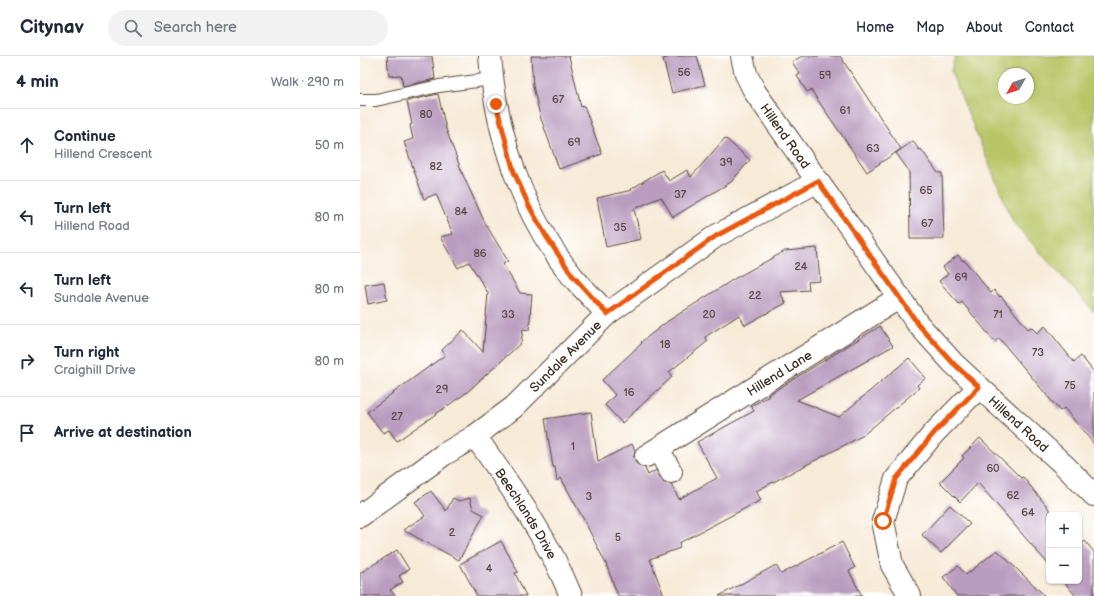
<!DOCTYPE html>
<html lang="en">
<head>
<meta charset="utf-8">
<style>
	body { margin:0; font-family:"Balsamiq Sans",sans-serif; background:#f2f2f3; color:#1f2937 }
	.controls { position:absolute; right:12px; bottom:12px; display:grid; overflow:hidden; border-radius:6px; box-shadow:0 1px 3px #0004 }
	.controls button { width:36px; height:36px; display:grid; place-items:center; padding:0; border:0; border-bottom:1px solid #e0e1e3; background:#fff; color:#1f2937; font:20px sans-serif }
	.compass { position:absolute; left:638px; top:12px; width:36px; height:36px; border-radius:50%; background:#fff; box-shadow:0 1px 3px #0004; rotate:231deg }
	.stop { position:absolute; width:12px; height:12px; margin:-9px; border:3px solid #ea580c; border-radius:50%; background:#fff }
	.stop.end { background:#ea580c; border-color:#fff; box-shadow:0 1px 4px #0008 }
	.list { margin:0; padding:0; list-style:none }
	h2 { display:flex; justify-content:space-between; align-items:center; height:52px; margin:0; padding:0 16px; font-size:17px }
	h2 small { font-size:13px; font-weight:400; color:#747a83 }
	.list li { display:grid; grid-template-columns:26px 1fr auto; gap:12px; align-items:center; box-sizing:border-box; height:72px; padding:0 16px; border-top:1px solid #e0e1e3 }
	.list b { display:block; font-size:15px; white-space:nowrap }
	.list p { margin:0; font-size:13px; white-space:nowrap; color:#747a83 }
	.list em { font-size:13px; font-style:normal; color:#747a83 }
	.icon { flex:none; width:22px; height:22px; fill:none; stroke:currentColor; stroke-width:2; stroke-linecap:round; stroke-linejoin:round }
	.map { position:relative; flex:none; width:734px; height:540px; overflow:hidden }
	header { display:flex; align-items:center; gap:24px; box-sizing:border-box; height:56px; padding:0 20px; background:#fff; border-bottom:1px solid #e0e1e3 }
	header strong { font-size:19px }
	nav { display:flex; gap:22px; margin-inline-start:auto; font-size:14px }
	.search { width:280px; height:36px; background:#f2f2f3; display:flex; align-items:center; gap:10px; box-sizing:border-box; padding:0 14px; border-radius:22px; color:#747a83; font-size:15px }
	main { display:flex }
	aside { flex:1; background:#fff }
	.map>svg:first-child { display:block }
	.green { fill:#b9c668; stroke:#7a7843; fill-rule:evenodd }
	.building { fill:#ba9cc0 }
	.lines { fill:none; stroke-linecap:round; stroke-linejoin:round }
	.service-casing { stroke:#57473a; stroke-width:14 }
	.minor-casing { stroke:#57473a; stroke-width:24 }
	.service { stroke:#fff; stroke-width:12 }
	.minor { stroke:#fff; stroke-width:22 }
	.route { stroke:#ea580c; stroke-width:5 }
	.labels { text-anchor:middle; stroke-width:3; stroke-linejoin:round; paint-order:stroke }
	.number-label { font-size:11px; fill:#5b4646 }
	.street-label { font-size:13px; fill:#3b2a1e; stroke:#fff }
</style>
</head>
<body>
<header>
<strong>Citynav</strong>
<div class="search"><svg class="icon" aria-label="search" viewBox="0 0 24 24"><circle cx="10" cy="10" r="6"/><path d="M15 15l6 6"/></svg>Search here</div>
<nav><a>Home</a><a>Map</a><a>About</a><a>Contact</a></nav>
</header>
<main>
<aside>
<h2>4 min<small>Walk · 290 m</small></h2>
<ul class="list">
<li><svg class="icon" aria-label="ahead" viewBox="0 0 24 24"><path d="M12 20V5M6 11l6-6 6 6"/></svg><div><b>Continue</b><p>Hillend Crescent</p></div><em>50 m</em></li>
<li><svg class="icon" aria-label="left" viewBox="0 0 24 24"><path d="M17 20v-9H6M10 6l-5 5 5 5"/></svg><div><b>Turn left</b><p>Hillend Road</p></div><em>80 m</em></li>
<li><svg class="icon" aria-label="left" viewBox="0 0 24 24"><path d="M17 20v-9H6M10 6l-5 5 5 5"/></svg><div><b>Turn left</b><p>Sundale Avenue</p></div><em>80 m</em></li>
<li><svg class="icon" aria-label="right" viewBox="0 0 24 24"><path d="M7 20v-9h11M14 6l5 5-5 5"/></svg><div><b>Turn right</b><p>Craighill Drive</p></div><em>80 m</em></li>
<li><svg class="icon" aria-label="arrive" viewBox="0 0 24 24"><path d="M6 21V4h12l-3 4 3 4H6"/></svg><div><b>Arrive at destination</b></div></li>
</ul>
</aside>
<div class="map">
<svg width="734" height="540" viewBox="0 0 734 540">
	<rect width="100%" height="100%" fill="#fff"/>
	<filter id="ink" filterUnits="userSpaceOnUse"><feTurbulence type="fractalNoise" baseFrequency=".025" numOctaves="2"/><feDisplacementMap in="SourceGraphic" scale="8" xChannelSelector="R" yChannelSelector="G"/><feConvolveMatrix kernelMatrix="1 2 1 2 8 2 1 2 1" color-interpolation-filters="sRGB"/></filter>
	<filter id="wash" filterUnits="userSpaceOnUse"><feTurbulence type="fractalNoise" baseFrequency=".012" numOctaves="4" result="noise"/><feDisplacementMap in="SourceGraphic" scale="16" xChannelSelector="R" yChannelSelector="G"/><feGaussianBlur stdDeviation="0.9" result="paint"/><feColorMatrix in="noise" values="0 0 0 0 0 0 0 0 0 0 0 0 0 0 0 0 0 1.4 0 .05"/><feComposite in="paint" operator="in"/></filter>
	<g filter="url(#wash)">
		<rect width="100%" height="100%" fill="#f7ead7"/>
		<path class="green" d="M595,0H734V256L653,166L591,16ZM644,18H668V42H644Z"/>
		<g id="blocks">
			<path class="building" d="M27,0H72L75,23L43,30L41,19L29,20Z
				M171,0H209L221,51L224,50L242,98L199,113L180,60L173,30Z
				M313,0H337L345,29L312,37L303,3Z
				M442,0H480L541,93L507,116L451,34L447,36L437,20L440,18L432,6Z
				M78,38L86,73L103,119L125,167L148,205L143,208L160,237L172,238L169,274L163,273L161,287L106,337L37,385L29,374L23,377L7,356L85,299L82,294L103,274L123,296L128,237L109,206L98,212L80,181L93,178L76,138L64,143L44,86L53,83L50,69L52,68L47,45Z
				M365,82L390,104L371,126L313,161L301,141L274,153L281,183L246,191L237,142L272,134L271,133L302,114L309,125L327,114L331,121Z
				M553,85L559,94L561,93L578,117H582L584,183H550L549,115L536,97Z
				M457,192L460,225L448,226L449,234L420,236L426,247L385,269L379,259L345,281L348,285L309,316L312,321L262,367L245,349L255,339L242,324L282,287L281,286L308,265L374,223L425,195Z
				M598,199L603,205L604,204L631,237L634,234L640,241L641,240L668,273L671,271L677,277L685,270L714,306L721,300L734,316V388L704,352L700,355L639,282L635,286L602,246L599,248L579,225L588,218L583,211Z
				M24,226L27,244L8,248L5,229Z
				M520,270L533,290L437,344L479,361L549,302L566,322L557,329L559,332L502,380L396,435L401,444L319,487L320,492L290,503L304,540H258L246,508L224,464L201,422L197,425L195,411H193L185,363L231,356L238,406L272,388L275,394L274,401L276,407L285,412L288,419L296,414L304,427L311,428L319,443L357,422L337,386L394,355L391,350L409,340L408,339Z
				M620,382L661,422L663,421L689,453V509L618,427L600,446L580,426L604,402L602,400Z
				M71,435L86,455L93,442L99,445L110,442L113,453L124,459L99,504L43,474L65,460L55,446Z
				M590,449L610,468L581,497L562,479Z
				M141,485L158,516L155,517L166,540H117L100,508Z
				M725,485L734,496V540H716L703,525H719V490Z
				M482,486L495,512L489,515L502,540H359L416,509L421,518Z
				M37,494L49,513L39,520L43,526L30,534L35,540H0V517Z
				M637,494L685,540H597L583,521L598,510L606,519Z"/>
		</g>
	</g>
	<g filter="url(#ink)">
		<use href="#blocks" fill-opacity="0" stroke="#57473a" stroke-width="1"/>
		<g class="lines">
			<defs>
				<path id="service" d="M0,44H16L79,30L132,23"/>
				<g id="minor">
					<path d="M130,0C136,78 162,158 212,220C223,233 236,245 247,258"/>
					<path id="s1" d="M382,0L386,18L395,36L558,268L593,307L704,409L734,439"/>
					<path id="s2" d="M115,380C151,431 188,482 211,540"/>
					<path d="M298,393L311,416"/>
					<path id="s3" d="M286,400L540,241"/>
					<path id="s4" d="M0,460L83,399L115,380L154,351L247,258L356,180L458,125"/>
					<path d="M550,540L532,509L523,465L536,423L574,377L619,331"/>
				</g>
			</defs>
			<use href="#service" class="service-casing"/>
			<use href="#minor" class="minor-casing"/>
			<use href="#service" class="service"/>
			<use href="#minor" class="minor"/>
		</g>
	</g>
	<g class="lines" filter="url(#ink)">
		<path class="route" d="M136,48L154,116L169,150L186,180L212,219L247,258L356,180L458,125L558,268L593,307L619,331L574,377L536,423L523,465"/>
	</g>
	<g class="labels">
		<g class="number-label">
			<text x="324" y="20">56</text>
			<text x="465" y="23">59</text>
			<text x="198" y="47">67</text>
			<text x="485" y="58">61</text>
			<text x="66" y="62">80</text>
			<text x="214" y="90">69</text>
			<text x="513" y="96">63</text>
			<text x="366" y="110">39</text>
			<text x="76" y="114">82</text>
			<text x="566" y="138">65</text>
			<text x="320" y="142">37</text>
			<text x="101" y="159">84</text>
			<text x="567" y="171">67</text>
			<text x="260" y="175">35</text>
			<text x="120" y="201">86</text>
			<text x="441" y="214">24</text>
			<text x="601" y="225">69</text>
			<text x="395" y="243">22</text>
			<text x="148" y="262">33</text>
			<text x="349" y="262">20</text>
			<text x="638" y="262">71</text>
			<text x="305" y="292">18</text>
			<text x="678" y="300">73</text>
			<text x="710" y="333">75</text>
			<text x="82" y="337">29</text>
			<text x="269" y="340">16</text>
			<text x="37" y="364">27</text>
			<text x="213" y="394">1</text>
			<text x="633" y="416">60</text>
			<text x="653" y="443">62</text>
			<text x="229" y="444">3</text>
			<text x="668" y="460">64</text>
			<text x="92" y="480">2</text>
			<text x="258" y="485">5</text>
			<text x="129" y="516">4</text>
		</g>
		<g class="street-label">
			<text dy="5" stroke="none"><textPath href="#s1" startOffset="92">Hillend Road</textPath></text>
			<text dy="5" stroke="none"><textPath href="#s4" startOffset="261">Sundale Avenue</textPath></text>
			<text dy="5" stroke="none"><textPath href="#s3" startOffset="157">Hillend Lane</textPath></text>
			<text dy="5" stroke="none"><textPath href="#s1" startOffset="464">Hillend Road</textPath></text>
			<text dy="5" stroke="none"><textPath href="#s2" startOffset="93">Beechlands Drive</textPath></text>
		</g>
	</g>
</svg>
<div class="controls">
<button>+</button>
<button>−</button>
</div>
<svg class="compass" viewBox="-18 -18 36 36"><path d="M0-13l5 13h-10z" fill="#e53935"/><path d="M0 13l5-13h-10z" fill="#747a83"/></svg>
<div class="stop" style="left:523px;top:465px"></div>
<div class="stop end" style="left:136px;top:48px"></div>
</div>
</main>
</body>
</html>
